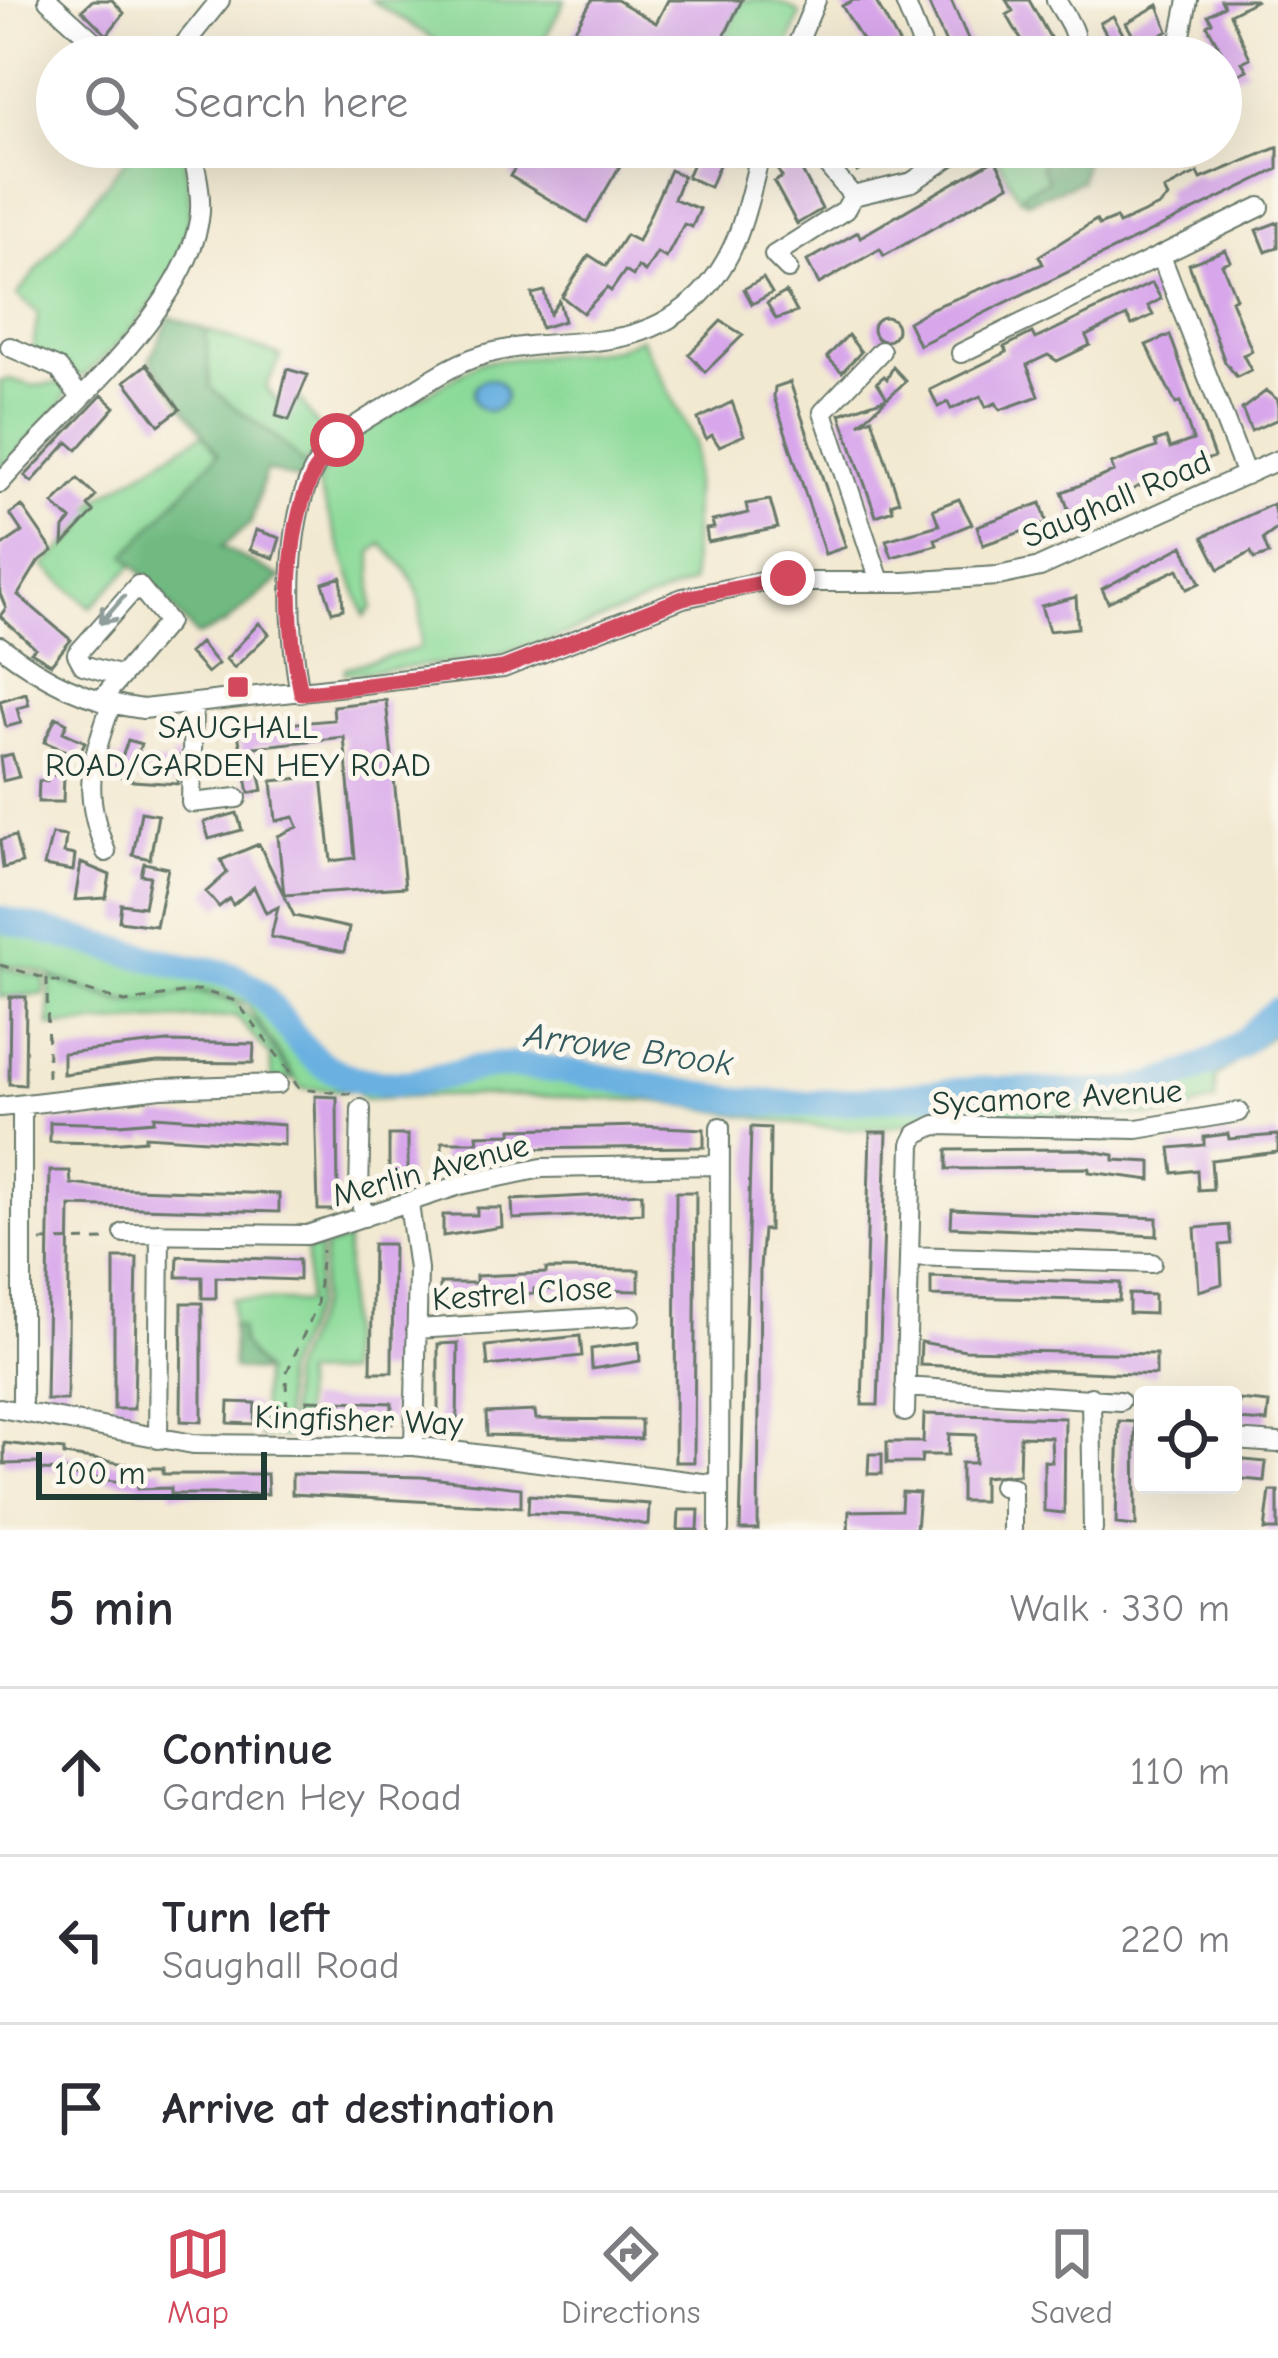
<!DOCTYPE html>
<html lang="en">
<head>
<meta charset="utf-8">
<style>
	body { margin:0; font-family:"Comic Neue",sans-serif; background:#f2f2f3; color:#2b2b33 }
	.controls { position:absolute; right:36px; bottom:36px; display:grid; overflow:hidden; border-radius:12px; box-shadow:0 12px 48px #0002 }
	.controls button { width:108px; height:108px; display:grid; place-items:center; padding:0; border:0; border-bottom:3px solid #e1e1e2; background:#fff; color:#2b2b33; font:60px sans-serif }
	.scale { position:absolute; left:36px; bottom:30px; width:231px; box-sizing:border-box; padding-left:12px; border:6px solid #1f3d34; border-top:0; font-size:33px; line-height:42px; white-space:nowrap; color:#1f3d34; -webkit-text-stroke:9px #fbf7ec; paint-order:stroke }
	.stop { position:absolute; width:36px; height:36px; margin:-27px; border:9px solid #d1495b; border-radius:50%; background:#fff }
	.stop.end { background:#d1495b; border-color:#fff; box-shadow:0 3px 12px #0008 }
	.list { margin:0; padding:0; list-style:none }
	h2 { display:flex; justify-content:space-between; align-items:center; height:156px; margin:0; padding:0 48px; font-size:51px }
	h2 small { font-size:39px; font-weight:400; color:#7c7c81 }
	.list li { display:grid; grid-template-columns:78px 1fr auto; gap:36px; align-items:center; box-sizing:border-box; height:168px; padding:0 48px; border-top:3px solid #e1e1e2 }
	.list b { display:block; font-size:45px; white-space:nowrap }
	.list p { margin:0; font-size:39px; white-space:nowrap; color:#7c7c81 }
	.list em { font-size:39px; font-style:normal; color:#7c7c81 }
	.icon { flex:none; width:66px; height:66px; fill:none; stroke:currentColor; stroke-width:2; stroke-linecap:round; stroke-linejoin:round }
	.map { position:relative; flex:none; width:1278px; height:1530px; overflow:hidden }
	.search { position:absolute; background:#fff; box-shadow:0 12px 48px #0002; left:36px; right:36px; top:36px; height:132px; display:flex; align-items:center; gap:30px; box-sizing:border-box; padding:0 42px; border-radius:66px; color:#7c7c81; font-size:45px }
	.sheet { height:660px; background:#fff }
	nav { display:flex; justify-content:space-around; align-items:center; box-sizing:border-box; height:168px; border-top:3px solid #e1e1e2; background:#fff; font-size:33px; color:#7c7c81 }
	nav a { display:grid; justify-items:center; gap:6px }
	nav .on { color:#d1495b }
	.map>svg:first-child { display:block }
	.green { fill:#8bda99; stroke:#558c66; stroke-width:3 }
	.forest { fill:#70ba81; stroke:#487c5a; stroke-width:3 }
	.water { fill:#6ab1e1; stroke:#44778a; stroke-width:3 }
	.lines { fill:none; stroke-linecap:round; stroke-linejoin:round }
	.river { stroke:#6ab1e1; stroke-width:27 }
	.building { fill:#d8a7eb }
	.minor-casing { stroke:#69796b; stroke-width:22 }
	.path { stroke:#69796b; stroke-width:3; stroke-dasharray:9 9; stroke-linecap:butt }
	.minor { stroke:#fff; stroke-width:18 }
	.oneway { stroke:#8f9e9a }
	.route { stroke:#d1495b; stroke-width:15 }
	.poi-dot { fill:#d1495b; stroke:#fbf7ec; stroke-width:4.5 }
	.labels { text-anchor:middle; stroke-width:10; stroke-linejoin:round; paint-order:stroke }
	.street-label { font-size:33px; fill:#1f3d34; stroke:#fbf7ec }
	.poi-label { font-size:33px; fill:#1f3d34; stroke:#fbf7ec }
	.water-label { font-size:36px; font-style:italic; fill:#325a5f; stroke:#fbf7ec }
</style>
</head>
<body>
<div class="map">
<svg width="1278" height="1530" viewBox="0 0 1278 1530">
	<rect width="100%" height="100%" fill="#fbf7ec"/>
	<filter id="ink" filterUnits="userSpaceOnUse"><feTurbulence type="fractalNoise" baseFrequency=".00833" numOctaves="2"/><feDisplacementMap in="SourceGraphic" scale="24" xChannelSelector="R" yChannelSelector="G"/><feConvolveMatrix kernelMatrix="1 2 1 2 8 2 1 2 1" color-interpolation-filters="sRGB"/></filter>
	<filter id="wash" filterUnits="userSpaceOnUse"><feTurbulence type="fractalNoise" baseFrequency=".004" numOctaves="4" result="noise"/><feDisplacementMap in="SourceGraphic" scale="48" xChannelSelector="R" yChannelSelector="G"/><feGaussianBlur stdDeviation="2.7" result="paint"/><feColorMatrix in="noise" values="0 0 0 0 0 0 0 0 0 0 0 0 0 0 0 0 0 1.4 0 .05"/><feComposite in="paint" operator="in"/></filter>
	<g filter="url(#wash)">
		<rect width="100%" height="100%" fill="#f2e9d1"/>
		<path class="green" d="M371,0H565L535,57H463Z
			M742,0C764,0 785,0 800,14L785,57H714Z
			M136,147H181C211,250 155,309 84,376H71L33,349L38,313L17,295Z
			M714,147H755L746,171L711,157Z
			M991,147H1054L1070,176L1020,199Z
			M206,330L281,356L266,387L280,405L300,400L326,438L303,465C280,433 240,415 210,387Z
			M641,338L695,443L692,583L551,640L483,659L345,674V668L420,648C423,597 421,578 381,544L372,552V608L365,616L317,483L343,444L480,362L615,349Z
			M9,379L34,386L60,383L67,391L61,405L0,471V382Z
			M204,433L218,454L127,555L134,564L91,607L44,566L84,528L79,520L100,498Z
			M0,931L243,985L308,1061L340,1078L394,1088L486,1066L591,1072L758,1103L986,1090L1111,1092L1155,1085L1197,1067L1239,1045L1278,1010V1030L1215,1078V1101L1166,1116L930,1113C870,1154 711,1103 640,1100C547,1096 456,1093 364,1099L355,1091L302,1088L247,1005C185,973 177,1007 128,1000C84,994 45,966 0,964Z
			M0,967L45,978L44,994L0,997Z
			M50,978L125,1004L195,992L233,1001L254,1021L292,1079H272L270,1056L236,1016L49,1026Z
			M347,1241L346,1373L302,1375L303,1437L290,1436L289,1375L319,1305L325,1247Z
			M320,1247L314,1305L283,1374L285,1437H260L263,1372L233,1368L232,1299L307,1302V1248Z"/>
		<path class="forest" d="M1067,147L1085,161L1081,181L1026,202L1022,193L1048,180L1040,164Z
			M170,317L206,330L210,387C242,417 282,435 307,470L300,480L266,470L251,523L222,547L281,578L225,624L197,636L126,555L218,454L150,359Z
			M232,1325L241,1327V1343L263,1372L233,1368Z"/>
		<path class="water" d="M473 395a16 16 0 1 1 32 0a16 16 0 1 1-32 0Z"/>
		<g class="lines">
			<path class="river" d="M0,919L189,968C291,971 272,1056 354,1078C425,1096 451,1063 513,1066C596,1070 674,1095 756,1102C827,1109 911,1092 983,1090C1039,1088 1101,1101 1155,1085C1182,1077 1215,1062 1237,1046C1252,1036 1263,1020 1278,1010"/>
		</g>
		<g id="blocks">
			<path class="building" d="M93,0H112L124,13L107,35L82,10Z
				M592,0H617L656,23L668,0H742L714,57H559Z
				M854,0H875L900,45L895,47L900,57H876L866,47L842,6Z
				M927,0H951L976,57H952Z
				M1006,0H1029L1056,48L1049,51L1052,57H998L1023,43L1007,15L1013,11Z
				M1221,0H1257L1230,14L1250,58L1242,62L1247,70L1221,83L1222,52L1207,25L1212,22L1208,15L1224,6Z
				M1158,5L1168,31L1140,48L1126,23Z
				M1113,16L1123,34L1110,41L1100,23Z
				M528,147H631L587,222L510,176Z
				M700,147H714L708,160L719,165L710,187L687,177Z
				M862,147H900L857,172L848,153Z
				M1278,147V169L919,345L908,322L932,308L1043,264L1039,256L1096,220L1099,225L1116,218L1119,224L1159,206L1168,198L1164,190L1187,178L1198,173L1201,179Z
				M995,159L1009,185L884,256L880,249L819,284L807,261L858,232L860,237Z
				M790,162L795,170L800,167L822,209L797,224L774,182L782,177L777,169Z
				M670,170L683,176L674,199L700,209L692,227L684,224L666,258L657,253L645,272L638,267L633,276L625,271L611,291L607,288L583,313L562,297L589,255L606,266L626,235L638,241Z
				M1278,222V247L1266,252L1257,230Z
				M1225,250L1230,261L1222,264L1236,298L1231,300L1252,351L1243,355L1251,370L1237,377L1225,362L1189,264Z
				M763,278L772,293L752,304L744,289Z
				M1152,283L1161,299L1148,306L1153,315L1132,325L1127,316L1086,336L1090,345L1057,361L1048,355L1027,365L1039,396L1000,410L996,403L986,407L981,396L951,409L948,402L938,407L930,390L1007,352L1004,347L1032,333L1035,339Z
				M544,291L550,314L559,301L564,321L541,328L532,294Z
				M786,292L797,312L776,319L767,303Z
				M873 329a12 12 0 1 1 24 0a12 12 0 1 1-24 0Z
				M721,321L743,335L705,372L689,354Z
				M848,335L861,352L842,372L827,357Z
				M1170,335L1214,457L1137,487L1073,522L1062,492L1114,472L1111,464L1157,447L1155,442L1166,438L1170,448L1193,440L1180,402L1176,404L1146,345Z
				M147,364L180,409L159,425L125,381Z
				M893,367L906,381L859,424L872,418L899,501L891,504L893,510L876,516L840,414L887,398L877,382L884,376L887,379Z
				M287,369L308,375L289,420L276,416Z
				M790,382L846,547L825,554L774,397L775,387Z
				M1266,391L1278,400V419L1251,431L1242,409Z
				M102,395L115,407L77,450L68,442L32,482L25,476Z
				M732,402L744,435L719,446L712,435L706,439L698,419Z
				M78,479L96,496L88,506L94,512L63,545L64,528L71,520L53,504Z
				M959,499L972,524L935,539L937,545L892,557L886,540L939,525L933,509Z
				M770,500L778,528L708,542L706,529L714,528L712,521L748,513L746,504Z
				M1041,503L1047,523L983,545L977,526Z
				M1273,504L1278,528L1263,539L1269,554L1254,559L1251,552L1219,569L1203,537Z
				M22,506L53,551L38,562L18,595L71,640L51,664L31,652L35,648L0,616L6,608L0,594V547L22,532L10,514Z
				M256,530L280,538L274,558L250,550Z
				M1183,546L1200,583L1187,589L1178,569L1108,602L1102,589Z
				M341,577L343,609L332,612L323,583Z
				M1076,597L1078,628L1049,631L1041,606Z
				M259,623L269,634L234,668L226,659Z
				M200,643L218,664L207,673L189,653Z
				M26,693L29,705L17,708L21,723L6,727L0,701Z
				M386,700L405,887L284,895L278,836L298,827L294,817L276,821L272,781L322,776L331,861L355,858L344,737L254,747L263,790L249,793L237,728L334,720L333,706Z
				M56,717L67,723L63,732L85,742L78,756L44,742Z
				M128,740L141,744L133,764L173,763L172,756H178V784L133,781L106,771L109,756L121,760Z
				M12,754L19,777L3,781L0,757Z
				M47,775H64L63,802H38L39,781H47Z
				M141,812L158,815L150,859L133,855Z
				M237,813L242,830L209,839L204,822Z
				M52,834L66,836L64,853L75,855L73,871L44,866Z
				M15,836L22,863L3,868L0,840Z
				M259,844L294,916L349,928L344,952L271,937L278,907L266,913L254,887L233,905L229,899L219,907L206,892L227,873L221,860Z
				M81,863L110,875L106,898L75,900Z
				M144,863L168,868L156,926L119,921L121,904L144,907L150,876L141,875Z
				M10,997H26L25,1085L9,1084Z
				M168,1042L254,1044L253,1063L158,1062L63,1074V1053Z
				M315,1096L337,1097L338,1210H318Z
				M154,1116L284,1125V1145L145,1136V1140L109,1143L50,1142V1122L119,1124L154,1121Z
				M641,1126L704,1129V1147L502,1149V1155H466V1163H442V1142H478L477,1135L512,1134V1129Z
				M751,1127L770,1128L769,1230H763L760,1268L758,1530H740Z
				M870,1132H887L878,1405H862Z
				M1228,1134L1229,1139L1278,1135V1152L1211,1160L1213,1189L1198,1190L1197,1170L1173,1173L1170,1148L1204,1145V1137Z
				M389,1135H408V1182H389Z
				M1080,1149L1114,1155V1160L1151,1162V1180L1089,1172V1168L947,1169V1150Z
				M50,1171H70L71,1184L107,1188L279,1194V1212L70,1206L67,1400H46Z
				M676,1192H696L694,1462H675Z
				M642,1193V1213L513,1219L512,1200Z
				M477,1208H501L502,1227L443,1236V1215H477Z
				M952,1209L1157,1218V1236L951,1227Z
				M1229,1225L1231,1244L1220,1245L1222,1284L1199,1291L1195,1228Z
				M373,1244H393L392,1372H371Z
				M178,1256L299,1260V1280L216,1277V1298H202V1277H177Z
				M114,1258H137L134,1409H114Z
				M546,1269L639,1270V1291L534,1289V1294L440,1304V1283H476V1276L546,1273Z
				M931,1277L1120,1283L1119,1301L931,1296Z
				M1129,1294L1154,1295V1314L1129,1313Z
				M182,1303H202V1422L181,1421Z
				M580,1336L582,1356L488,1366L486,1346Z
				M639,1342L640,1361L592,1369L591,1349Z
				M921,1342L965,1350L1156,1354V1375L920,1365Z
				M458,1343L457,1433H438V1344Z
				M307,1400L392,1403V1423L307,1420Z
				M1239,1400L1269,1403L1267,1422L1237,1420Z
				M229,1402L255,1403L254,1424L228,1423Z
				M535,1411L536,1419L641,1420V1439L487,1435L486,1413Z
				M924,1414L1065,1418L1064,1513L1044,1511V1461L1052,1462L1051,1437L1020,1436L1019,1474L983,1477V1501H961V1463H975L976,1435L949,1434L948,1455H922L921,1463H887V1442H923Z
				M1119,1421L1135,1422L1136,1526L1116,1524Z
				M4,1443L64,1450V1455L127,1464V1468H163V1474H267L268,1494H171V1488L138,1489V1484L69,1475V1471L39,1470V1463L4,1464Z
				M869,1454H882V1474H868Z
				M1234,1459L1266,1462L1264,1481L1233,1478Z
				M292,1474L421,1477L521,1488V1507L292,1494Z
				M1270,1491H1278V1530H1265Z
				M902,1492L919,1493L916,1530H848L849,1511L901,1510Z
				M529,1495L649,1504L648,1525L599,1516L528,1513Z
				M679,1510H699L698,1530H678Z"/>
		</g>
	</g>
	<g filter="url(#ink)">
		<use href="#blocks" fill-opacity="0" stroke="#69796b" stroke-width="3"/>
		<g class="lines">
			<defs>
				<path id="minor" d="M48,0L111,57
					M904,0L927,57
					M1056,0C1066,19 1084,36 1069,57
					M174,57L220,0
					M792,57L816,0
					M1162,57L1179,45L1188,0
					M812,147L853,196L912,182L964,147
					M1161,256L1246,475
					M788,269L774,255L845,210L853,196
					M10,347L58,368L79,395
					M961,353L1260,207
					M0,483C61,413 185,311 199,220C203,197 196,170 191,147
					M880,581L823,412L881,351
					M0,646C44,680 88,702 143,709L503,668L683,598L760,582H904L998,576L1040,567L1278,460
					M300,693C288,630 282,507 324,454C344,429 378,412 405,396C433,378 461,359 494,352C568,334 635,358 700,295C741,254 748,201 762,147
					M100,701L168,622L138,585L77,654L83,665L118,675
					M193,704L191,803L237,798
					M106,852C81,791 91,764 111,704
					M22,1106V1412
					M0,1107L161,1088L278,1084
					M361,1109L359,1193L364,1217
					M409,1204L418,1269L414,1446
					M124,1233L307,1235L460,1185L542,1168L717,1165
					M909,1256L1152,1263
					M416,1329L631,1316
					M905,1387L1120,1401
					M1091,1397L1093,1530
					M0,1408L193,1444L414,1446L718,1485
					M905,1412L912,1144L917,1134L935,1125L1137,1129L1239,1112
					M158,1439L160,1233
					M1233,1440L1278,1443
					M1002,1486L1012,1487V1530
					M719,1530L720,1127"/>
			</defs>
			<use href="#minor" class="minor-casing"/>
			<path class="path" d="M0,965L125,1002L200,990L236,1001L290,1072
				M47,978L48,1082
				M294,1081L299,1089L351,1094
				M41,1241L110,1240
				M287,1426L286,1374L317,1305L322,1250"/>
			<use href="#minor" class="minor"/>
		</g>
		<defs><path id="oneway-shaft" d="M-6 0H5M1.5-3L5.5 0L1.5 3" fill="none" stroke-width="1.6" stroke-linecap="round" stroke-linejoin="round" transform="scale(3)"/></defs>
		<use class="oneway" href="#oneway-shaft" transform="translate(112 610) rotate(131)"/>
	</g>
	<g class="lines" filter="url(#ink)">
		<path class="route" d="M337,440C280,499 285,619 301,693L503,668L683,598L788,578"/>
	</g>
	<rect class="poi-dot" x="226" y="675" width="24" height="24" rx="6"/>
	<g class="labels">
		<g class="street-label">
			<text transform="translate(1116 498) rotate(-23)" y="12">Saughall Road</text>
			<text transform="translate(1057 1096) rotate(-3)" y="12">Sycamore Avenue</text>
			<text transform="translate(430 1169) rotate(-15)" y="12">Merlin Avenue</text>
			<text transform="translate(522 1292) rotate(-4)" y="12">Kestrel Close</text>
			<text transform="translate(359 1419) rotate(2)" y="12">Kingfisher Way</text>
		</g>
		<g class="poi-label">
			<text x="238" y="738">SAUGHALL<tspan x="238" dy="38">ROAD/GARDEN HEY ROAD</tspan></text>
		</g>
		<g class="water-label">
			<text transform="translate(629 1048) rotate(8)" y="13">Arrowe Brook</text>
		</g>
	</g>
</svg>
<div class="controls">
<button><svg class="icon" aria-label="locate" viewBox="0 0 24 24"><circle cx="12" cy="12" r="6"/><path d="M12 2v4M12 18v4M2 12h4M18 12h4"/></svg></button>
</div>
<div class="scale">100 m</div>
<div class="stop" style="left:337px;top:440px"></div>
<div class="stop end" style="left:788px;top:578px"></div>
<div class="search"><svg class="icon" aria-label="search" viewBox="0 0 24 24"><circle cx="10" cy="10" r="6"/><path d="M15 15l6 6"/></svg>Search here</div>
</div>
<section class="sheet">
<h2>5 min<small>Walk · 330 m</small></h2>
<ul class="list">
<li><svg class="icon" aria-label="ahead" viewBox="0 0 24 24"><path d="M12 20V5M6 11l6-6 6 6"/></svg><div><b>Continue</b><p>Garden Hey Road</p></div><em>110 m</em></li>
<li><svg class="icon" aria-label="left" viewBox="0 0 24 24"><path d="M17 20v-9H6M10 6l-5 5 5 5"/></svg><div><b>Turn left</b><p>Saughall Road</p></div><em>220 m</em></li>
<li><svg class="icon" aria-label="arrive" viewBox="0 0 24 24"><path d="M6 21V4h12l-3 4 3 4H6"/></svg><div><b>Arrive at destination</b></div></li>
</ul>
</section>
<nav>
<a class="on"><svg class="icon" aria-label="map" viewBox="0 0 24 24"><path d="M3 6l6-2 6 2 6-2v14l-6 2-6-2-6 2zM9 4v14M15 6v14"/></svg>Map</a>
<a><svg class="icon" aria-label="directions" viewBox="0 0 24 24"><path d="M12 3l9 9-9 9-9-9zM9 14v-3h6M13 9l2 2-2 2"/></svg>Directions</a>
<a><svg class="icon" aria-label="saved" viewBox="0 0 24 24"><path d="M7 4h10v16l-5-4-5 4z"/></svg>Saved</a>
</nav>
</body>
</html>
